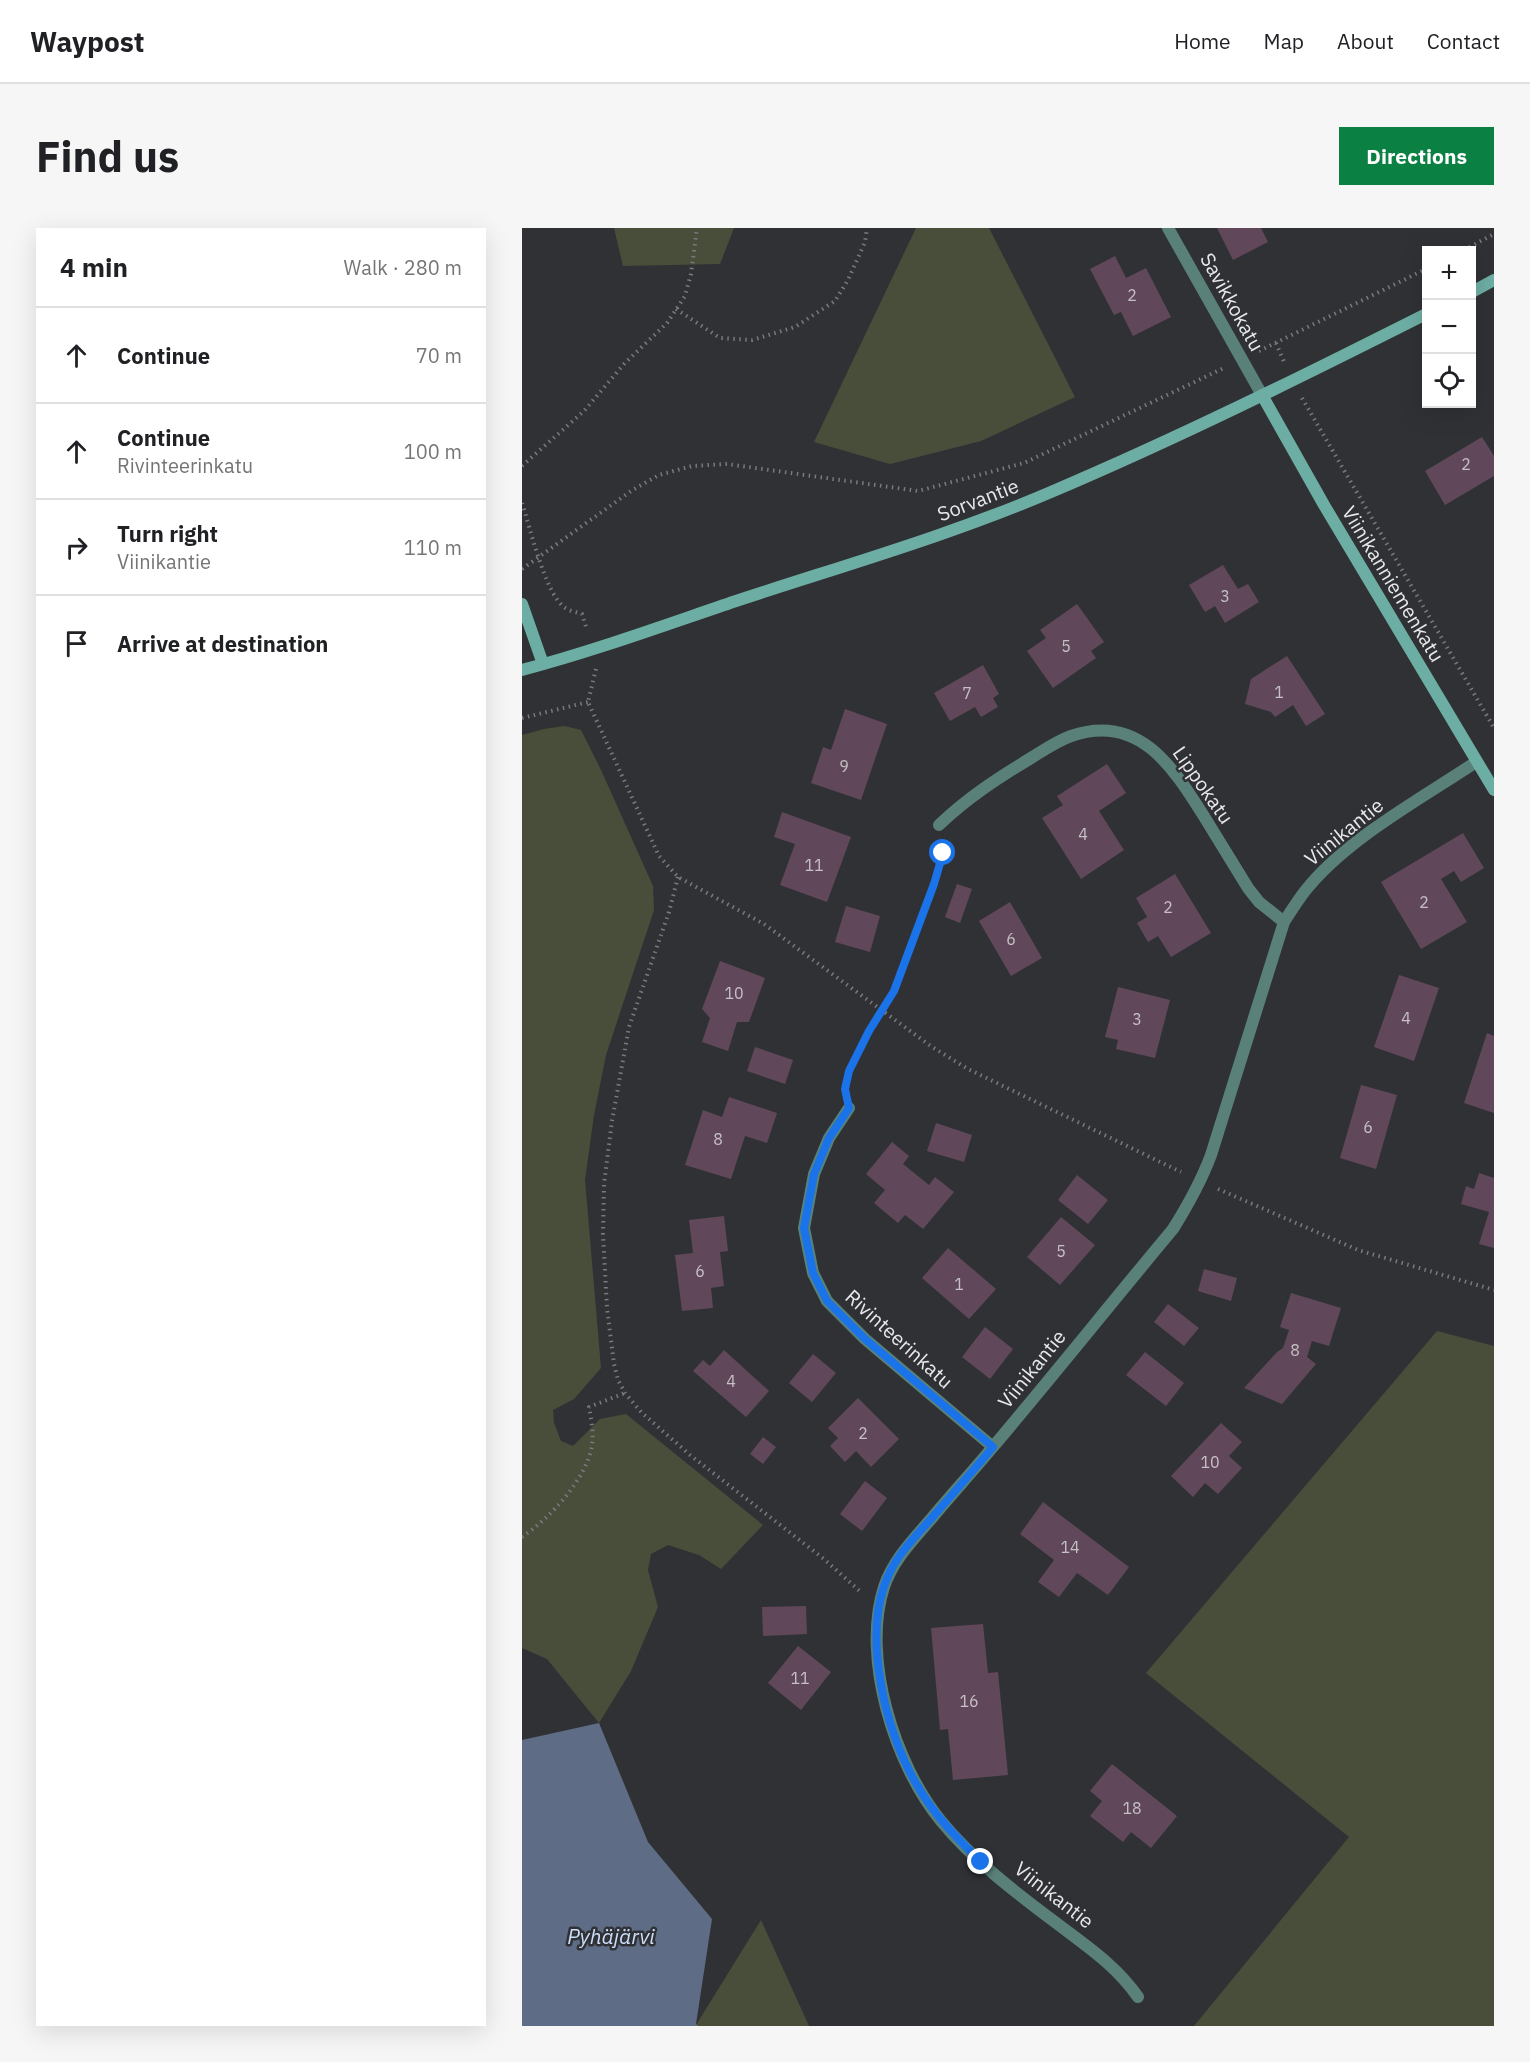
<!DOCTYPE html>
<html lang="en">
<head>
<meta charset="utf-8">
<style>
	body { margin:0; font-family:"IBM Plex Sans",sans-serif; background:#f6f6f6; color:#202124 }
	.controls { position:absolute; right:18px; top:18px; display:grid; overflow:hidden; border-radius:0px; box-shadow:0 6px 24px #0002 }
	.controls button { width:54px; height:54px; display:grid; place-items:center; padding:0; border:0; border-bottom:2px solid #e0e0e0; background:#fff; color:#202124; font:30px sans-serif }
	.stop { position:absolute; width:18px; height:18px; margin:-14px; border:4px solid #1a73e8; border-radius:50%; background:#fff }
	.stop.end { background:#1a73e8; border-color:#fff; box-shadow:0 2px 6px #0008 }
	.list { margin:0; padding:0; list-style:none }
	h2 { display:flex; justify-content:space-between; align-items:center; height:78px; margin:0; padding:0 24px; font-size:26px }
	h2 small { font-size:20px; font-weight:400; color:#757577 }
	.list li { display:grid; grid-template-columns:39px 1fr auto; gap:18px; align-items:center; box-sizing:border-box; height:96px; padding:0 24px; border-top:2px solid #e0e0e0 }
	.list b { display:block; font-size:22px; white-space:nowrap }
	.list p { margin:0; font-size:20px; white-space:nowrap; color:#757577 }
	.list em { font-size:20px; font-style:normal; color:#757577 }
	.icon { flex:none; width:33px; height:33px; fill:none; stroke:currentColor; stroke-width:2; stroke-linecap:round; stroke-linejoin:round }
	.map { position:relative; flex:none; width:972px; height:1798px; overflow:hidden; border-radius:0px }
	header { display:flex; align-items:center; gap:36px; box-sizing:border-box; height:84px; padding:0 30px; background:#fff; border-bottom:2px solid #e0e0e0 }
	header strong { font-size:28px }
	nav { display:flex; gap:33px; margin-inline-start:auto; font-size:21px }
	.intro { display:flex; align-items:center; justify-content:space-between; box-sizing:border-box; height:144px; padding:0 36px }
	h1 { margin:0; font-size:42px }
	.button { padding:15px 27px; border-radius:0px; background:#0b8043; color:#fff; font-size:21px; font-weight:700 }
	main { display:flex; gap:36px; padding:0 36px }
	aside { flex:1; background:#fff; border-radius:0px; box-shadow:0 6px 24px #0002 }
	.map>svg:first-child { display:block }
	.green { fill:#494e3b }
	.water { fill:#5e6d85 }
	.building { fill:#60485a }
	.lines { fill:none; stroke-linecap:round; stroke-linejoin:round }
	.path { stroke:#7a7a7e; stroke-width:4; stroke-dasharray:1.5 4.5; stroke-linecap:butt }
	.street { stroke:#59817a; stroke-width:12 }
	.secondary { stroke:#6daea4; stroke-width:12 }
	.route { stroke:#1a73e8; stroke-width:8 }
	.labels { text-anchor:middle; stroke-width:5; stroke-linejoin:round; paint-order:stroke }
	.number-label { font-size:16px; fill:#c6c0c7 }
	.street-label { font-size:20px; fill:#e8e8eb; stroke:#303135 }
	.water-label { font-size:21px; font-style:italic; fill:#cbddf9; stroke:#303135 }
</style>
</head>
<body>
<header>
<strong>Waypost</strong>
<nav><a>Home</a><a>Map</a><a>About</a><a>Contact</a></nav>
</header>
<div class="intro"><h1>Find us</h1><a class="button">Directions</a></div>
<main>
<aside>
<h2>4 min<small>Walk · 280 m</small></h2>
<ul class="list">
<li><svg class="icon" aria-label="ahead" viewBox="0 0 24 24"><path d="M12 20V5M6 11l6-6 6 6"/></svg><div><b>Continue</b></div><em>70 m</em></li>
<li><svg class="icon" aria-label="ahead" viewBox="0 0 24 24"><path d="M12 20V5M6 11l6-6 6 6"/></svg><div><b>Continue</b><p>Rivinteerinkatu</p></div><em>100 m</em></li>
<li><svg class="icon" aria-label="right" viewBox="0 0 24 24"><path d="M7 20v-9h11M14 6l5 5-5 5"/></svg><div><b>Turn right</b><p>Viinikantie</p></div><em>110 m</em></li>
<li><svg class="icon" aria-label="arrive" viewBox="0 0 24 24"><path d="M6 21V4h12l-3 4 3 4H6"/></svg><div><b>Arrive at destination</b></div></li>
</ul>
</aside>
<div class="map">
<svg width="972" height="1798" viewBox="0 0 972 1798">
	<rect width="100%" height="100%" fill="#303135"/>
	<path class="green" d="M92,0H212L198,36L101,38Z
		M394,0H467L553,169L459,213L368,236L292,214Z
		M42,498L59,502L79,542L131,658L132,682L84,827L72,887L63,952L79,1140L52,1171L31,1182L32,1195L39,1213L51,1218L78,1191L104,1186L241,1297L199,1341L177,1327L146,1317L129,1326L126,1342L136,1379L109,1443L77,1495L25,1431L0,1420V507L22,501Z
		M915,1103L972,1118V1798H672L827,1609L624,1445Z
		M239,1692L287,1798H176L174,1797Z"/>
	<path class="water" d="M77,1495L126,1614L190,1691L174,1796L176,1798H0V1512Z"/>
	<path class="building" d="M695,0H739L746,14L711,32Z
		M593,28L604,50L624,40L649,89L611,108L599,84L592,87L568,41Z
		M960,209L972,228V248L923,277L903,243Z
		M701,337L716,361L726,356L737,374L703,395L693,378L683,384L667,357Z
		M555,376L582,414L569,423L574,430L531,460L505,423L524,410L518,402Z
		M765,428L803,486L784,498L771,477L753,489L749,484L723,476L729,451Z
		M461,437L477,466L471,470L476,479L459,489L453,479L428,493L412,465Z
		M323,481L365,496L339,572L289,555L301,519L309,522Z
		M585,536L604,565L577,583L602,622L559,651L520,590L541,577L535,568Z
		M260,584L329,609L305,674L258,657L273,616L252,609Z
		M941,605L962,640L939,654L932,643L919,651L945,694L899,721L859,654Z
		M653,646L689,705L649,729L636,708L626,714L615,695L625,689L614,670Z
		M435,656L450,661L438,695L423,689Z
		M488,674L520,730L489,748L457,693Z
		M324,678L358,688L348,724L313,714Z
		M198,733L243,750L227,794H215L206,823L180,814L188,790L180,781Z
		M877,747L917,760L892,833L852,819Z
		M596,759L648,772L633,830L594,821L596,812L583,809Z
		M965,805L972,808V885L942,875Z
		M233,819L271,832L263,856L225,843Z
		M839,857L875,867L854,941L818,930Z
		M207,869L255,885L245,915L223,908L209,951L163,937L181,882L200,889Z
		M414,895L450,907L442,934L405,923Z
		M370,914L387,928L381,936L407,957L413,949L432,964L401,1001L383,987L376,995L352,975L363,962L344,946Z
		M957,945L972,950V1020L957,1016L967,984L939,976L944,958L952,961Z
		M555,947L586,972L566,996L536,972Z
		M202,988L206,1023L198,1024L202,1058L189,1060L191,1080L160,1083L153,1027L171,1025L167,992Z
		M539,989L573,1017L538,1057L505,1029Z
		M426,1020L474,1061L447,1091L400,1050Z
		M682,1041L715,1050L709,1073L676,1063Z
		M769,1065L819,1080L807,1118L790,1113L785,1129L794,1136L760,1176L722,1160L755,1124L761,1120L767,1102L758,1099Z
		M646,1076L677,1100L662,1118L632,1094Z
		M463,1099L491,1121L468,1151L440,1129Z
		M202,1122L247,1163L224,1189L171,1143L181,1132L188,1138Z
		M623,1124L662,1155L644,1178L604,1147Z
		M291,1126L314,1145L290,1174L267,1155Z
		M336,1170L377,1211L349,1239L334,1223L323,1234L308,1218L316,1210L306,1200Z
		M699,1195L720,1214L707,1228L720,1240L696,1266L683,1255L671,1269L649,1248Z
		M241,1209L254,1219L241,1236L228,1226Z
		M343,1253L365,1270L340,1303L318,1286Z
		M521,1274L607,1339L586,1367L555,1345L537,1369L516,1354L532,1332L498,1306Z
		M284,1378L285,1406L241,1408L240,1379Z
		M461,1396L466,1445L476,1444L486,1547L431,1552L426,1501L418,1502L409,1400Z
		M276,1418L309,1444L279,1482L246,1455Z
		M590,1536L655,1588L629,1620L609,1604L601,1614L568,1588L580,1573L568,1563Z"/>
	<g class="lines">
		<path class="path" d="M942,22L972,6
			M154,81L198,110L230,112L273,99L313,73L326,52L343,14L345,0
			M754,115L763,136
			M737,123L904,41
			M780,170L972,500
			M0,238L62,183L102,136L145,95L163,68L169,46L175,0
			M0,275C8,299 23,365 42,379C47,383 54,384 60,386L65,402
			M0,341L109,263L137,247L170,238L205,236L396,263L502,235L704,139
			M74,441L66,474L137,628L156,649L242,696L410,819L446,841L659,944
			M0,490L66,474
			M156,649L147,684L107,799L90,893L82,956L81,1006L85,1080L92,1136L96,1152L103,1165L119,1184L168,1227L302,1331L340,1365
			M324,863C323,827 365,782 378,750L412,656L421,625V615
			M696,961L836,1022L972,1062
			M0,1309C27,1291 65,1251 70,1217C72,1204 69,1191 67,1179L103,1165"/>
		<path class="street" d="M646,0L740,167
			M417,597C445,570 476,550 509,530C522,522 535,513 549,508C618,484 652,541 683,590C697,613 712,637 726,660L737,674L762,694
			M327,880L307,910L292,946L282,1000L291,1045L305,1073L343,1111L471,1219
			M616,1769C594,1737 563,1717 533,1694C493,1664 451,1632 419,1593C373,1537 339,1430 362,1359C371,1332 391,1312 409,1291C429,1267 450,1244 470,1220C531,1148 590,1074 651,1001C666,977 679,954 689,927L762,694C770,682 778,668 788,657C830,608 900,570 954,534"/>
		<path class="secondary" d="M950,64L972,52
			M740,167L802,277L972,562
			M0,376L21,436
			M0,442C72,423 143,397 214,373C320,338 426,308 529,264C656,210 781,148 904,86"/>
	</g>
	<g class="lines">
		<path class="route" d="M421,625L412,656L372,763L347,803L327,843L323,861L327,880L307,910L292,946L282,1000L291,1045L305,1073L343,1111L471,1219C450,1244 429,1268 408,1292C393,1309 376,1326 367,1346C339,1405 363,1504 395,1557C412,1587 435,1610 459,1634"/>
	</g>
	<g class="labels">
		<g class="number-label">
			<text x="610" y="73">2</text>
			<text x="944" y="242">2</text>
			<text x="703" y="374">3</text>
			<text x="544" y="424">5</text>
			<text x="757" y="470">1</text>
			<text x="445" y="471">7</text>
			<text x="322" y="544">9</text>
			<text x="561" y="612">4</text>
			<text x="292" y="643">11</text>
			<text x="902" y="680">2</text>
			<text x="646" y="685">2</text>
			<text x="489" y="717">6</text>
			<text x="212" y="771">10</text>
			<text x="884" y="796">4</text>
			<text x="615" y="797">3</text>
			<text x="846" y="905">6</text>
			<text x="196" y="917">8</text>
			<text x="539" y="1029">5</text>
			<text x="178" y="1049">6</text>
			<text x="437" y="1062">1</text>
			<text x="773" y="1128">8</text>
			<text x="209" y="1159">4</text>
			<text x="341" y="1211">2</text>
			<text x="688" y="1240">10</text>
			<text x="548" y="1325">14</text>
			<text x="278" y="1456">11</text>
			<text x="447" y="1479">16</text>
			<text x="610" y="1586">18</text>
		</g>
		<g class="street-label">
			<text transform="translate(710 74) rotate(61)" y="7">Savikkokatu</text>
			<text transform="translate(456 272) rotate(-21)" y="7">Sorvantie</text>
			<text transform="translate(871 356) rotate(59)" y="7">Viinikanniemenkatu</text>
			<text transform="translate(681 557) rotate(55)" y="7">Lippokatu</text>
			<text transform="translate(822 604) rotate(-39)" y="7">Viinikantie</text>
			<text transform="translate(377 1111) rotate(42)" y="7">Rivinteerinkatu</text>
			<text transform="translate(510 1141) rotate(-51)" y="7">Viinikantie</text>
			<text transform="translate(532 1667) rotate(38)" y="7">Viinikantie</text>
		</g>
		<g class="water-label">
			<text x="89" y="1716">Pyhäjärvi</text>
		</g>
	</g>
</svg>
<div class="controls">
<button>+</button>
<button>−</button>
<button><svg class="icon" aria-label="locate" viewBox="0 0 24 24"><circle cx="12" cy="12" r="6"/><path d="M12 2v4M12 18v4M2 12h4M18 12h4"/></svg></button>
</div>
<div class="stop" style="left:421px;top:625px"></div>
<div class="stop end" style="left:459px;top:1634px"></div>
</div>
</main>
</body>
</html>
